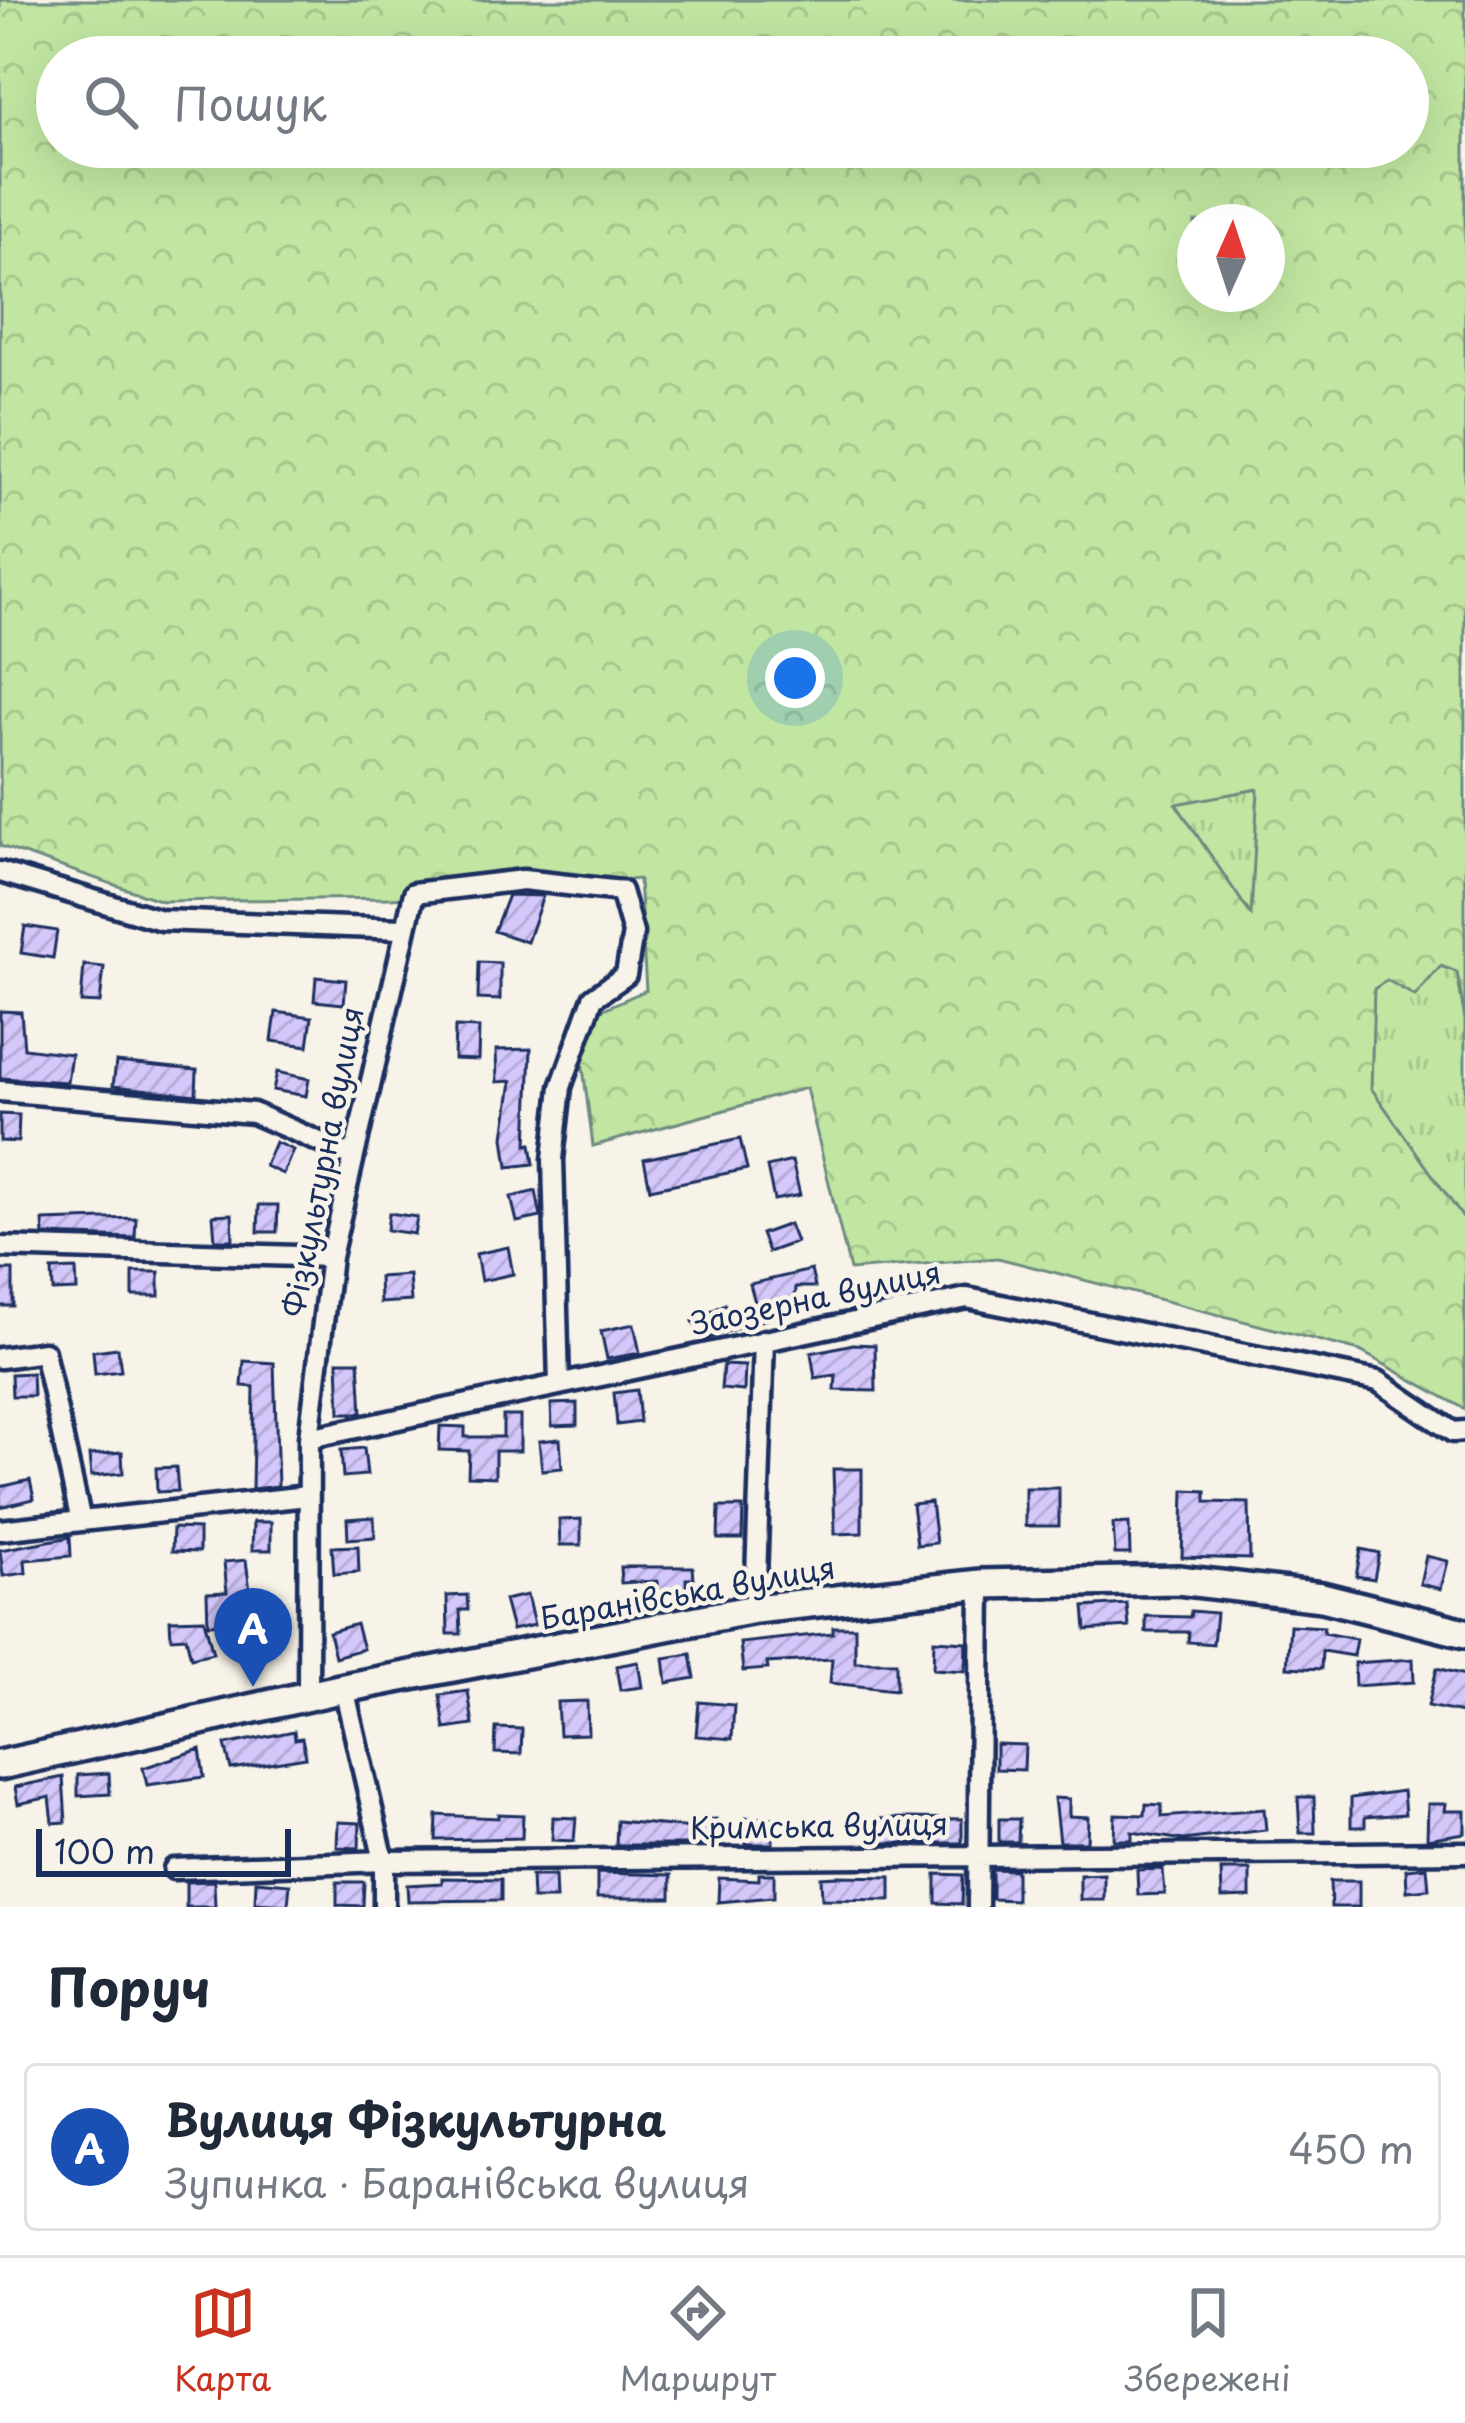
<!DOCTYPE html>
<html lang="uk">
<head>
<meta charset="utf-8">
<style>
	body { margin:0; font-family:"Playpen Sans",sans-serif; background:#f6f6f7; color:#1f2937 }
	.compass { position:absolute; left:1177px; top:204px; width:108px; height:108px; border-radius:50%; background:#fff; box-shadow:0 12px 48px #0002; rotate:3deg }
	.scale { position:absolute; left:36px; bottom:30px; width:255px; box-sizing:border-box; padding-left:12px; border:6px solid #1b2f5e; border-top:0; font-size:33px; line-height:42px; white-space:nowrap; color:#1b2f5e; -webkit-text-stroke:9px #f7f3e8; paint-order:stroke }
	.you { position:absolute; left:795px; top:678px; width:42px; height:42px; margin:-30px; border:9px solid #fff; border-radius:50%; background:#1a73e8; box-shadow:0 0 0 18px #1a73e833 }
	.badge { display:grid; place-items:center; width:78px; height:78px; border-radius:50%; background:#c8321e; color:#fff; font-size:39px; font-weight:700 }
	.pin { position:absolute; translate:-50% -99px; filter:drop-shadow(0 3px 6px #0008) }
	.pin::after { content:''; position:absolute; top:63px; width:42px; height:36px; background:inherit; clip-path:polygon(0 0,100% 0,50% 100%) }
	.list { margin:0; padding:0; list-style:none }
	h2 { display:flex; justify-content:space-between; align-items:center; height:156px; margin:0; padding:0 48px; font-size:51px }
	h2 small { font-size:39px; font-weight:400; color:#747a83 }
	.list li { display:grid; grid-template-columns:78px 1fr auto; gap:36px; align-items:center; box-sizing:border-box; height:168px; margin:0 24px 24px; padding:0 24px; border:3px solid #e0e1e3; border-radius:12px }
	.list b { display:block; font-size:45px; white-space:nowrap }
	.list p { margin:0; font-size:39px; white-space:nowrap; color:#747a83 }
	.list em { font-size:39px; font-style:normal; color:#747a83 }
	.icon { flex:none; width:66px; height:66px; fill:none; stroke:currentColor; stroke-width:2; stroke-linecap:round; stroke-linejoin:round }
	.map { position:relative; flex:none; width:1465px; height:1907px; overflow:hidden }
	.search { position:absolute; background:#fff; box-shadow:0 12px 48px #0002; left:36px; right:36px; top:36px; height:132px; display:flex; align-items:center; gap:30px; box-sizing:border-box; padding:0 42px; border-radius:66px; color:#747a83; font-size:45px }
	.sheet { height:348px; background:#fff }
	nav { display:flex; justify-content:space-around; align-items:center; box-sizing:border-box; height:168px; border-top:3px solid #e0e1e3; background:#fff; font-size:33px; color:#747a83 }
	nav a { display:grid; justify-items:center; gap:6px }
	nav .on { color:#c8321e }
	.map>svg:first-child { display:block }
	.grass { fill:url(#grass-tufts); stroke:#6e8a80; stroke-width:3 }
	.forest { fill:url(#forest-crowns); stroke:#6e8a80; stroke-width:3; fill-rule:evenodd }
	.building { fill:url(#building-hatch); stroke:#1b2f5e; stroke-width:3 }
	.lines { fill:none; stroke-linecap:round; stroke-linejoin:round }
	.street-casing { stroke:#1b2f5e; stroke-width:27 }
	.secondary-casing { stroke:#1b2f5e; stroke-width:36 }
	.street { stroke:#f7f3e8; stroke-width:18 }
	.secondary { stroke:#f7f3e8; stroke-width:27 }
	.labels { text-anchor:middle; stroke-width:9; stroke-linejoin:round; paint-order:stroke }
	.street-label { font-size:30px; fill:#1b2f5e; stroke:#f7f3e8 }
</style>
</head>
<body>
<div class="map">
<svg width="1465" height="1907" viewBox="0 0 1465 1907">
	<defs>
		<pattern id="grass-tufts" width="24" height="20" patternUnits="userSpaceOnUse" patternTransform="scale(3)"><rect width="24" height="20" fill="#c1e6a1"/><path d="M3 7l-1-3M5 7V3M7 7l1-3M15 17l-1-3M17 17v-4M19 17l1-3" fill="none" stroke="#a5c68d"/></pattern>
		<pattern id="forest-crowns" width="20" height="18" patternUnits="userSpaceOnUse" patternTransform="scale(3)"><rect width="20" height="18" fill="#c1e6a1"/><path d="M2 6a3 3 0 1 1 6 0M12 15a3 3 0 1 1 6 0" fill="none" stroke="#a5c68d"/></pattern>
		<pattern id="building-hatch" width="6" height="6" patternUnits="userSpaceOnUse" patternTransform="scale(3)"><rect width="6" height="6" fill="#d4c7f9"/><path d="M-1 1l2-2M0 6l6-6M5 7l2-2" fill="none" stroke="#b5abd8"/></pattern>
	</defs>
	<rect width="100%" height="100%" fill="#f7f3e8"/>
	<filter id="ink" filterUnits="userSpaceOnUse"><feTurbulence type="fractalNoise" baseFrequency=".00833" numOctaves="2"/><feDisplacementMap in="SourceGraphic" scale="24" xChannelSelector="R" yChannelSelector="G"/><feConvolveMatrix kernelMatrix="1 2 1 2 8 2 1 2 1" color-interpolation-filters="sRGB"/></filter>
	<g filter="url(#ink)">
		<path class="grass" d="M1258,789L1252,917L1175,803Z
			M1440,966L1457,972L1465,1019V1221L1371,1089L1373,989L1387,980Z"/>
		<path class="forest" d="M0,0H1465V1019L1457,972L1441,966L1415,996L1387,980L1374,989L1371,1088L1465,1221V1409L1360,1351L998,1258L850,1270L806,1088L593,1146L577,1021L646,990L639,879L391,898L162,901L0,846ZM57,57H1408V147H57ZM1195,222H1267V294H1195ZM1257,789L1258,790L1251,915L1176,804Z"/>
		<path class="building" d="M508,895L543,896L527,942L494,931Z
			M25,926L57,931L53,958L21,953Z
			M479,962L500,963V1000L478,999Z
			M84,965L104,967L100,1003L81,1002Z
			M316,977L346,980L344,1004L314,1001Z
			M0,1011L21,1012L24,1048L71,1054L67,1082L0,1078Z
			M276,1012L312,1017L308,1046L272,1041Z
			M455,1027L479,1028L478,1060L454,1059Z
			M531,1049L527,1145L531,1144L534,1164L508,1167L504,1137L512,1081L497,1082L496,1050Z
			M116,1062L197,1070L196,1095L113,1086Z
			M277,1072L309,1079L306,1096L273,1090Z
			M0,1114L19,1115L18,1142L0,1141Z
			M740,1139L747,1169L650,1189L644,1159Z
			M275,1142L293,1150L283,1174L265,1166Z
			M792,1161L800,1195L774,1200L767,1167Z
			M536,1191L541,1217L517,1222L511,1197Z
			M259,1205H278L277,1232H258Z
			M389,1213L417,1217L414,1234L387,1230Z
			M232,1214L233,1240H215L213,1215Z
			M136,1218L135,1238L44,1235L43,1221Z
			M789,1224L796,1242L768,1252L761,1234Z
			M508,1247L513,1274L481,1281L476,1254Z
			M76,1269L77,1290L53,1291L52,1270Z
			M0,1270H13V1306H0Z
			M811,1270L815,1287H796L795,1303L775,1307L778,1316L760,1321L750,1284Z
			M133,1272H159V1296H133Z
			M409,1275L411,1301L380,1303L379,1277Z
			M725,1304L738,1328L703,1340L693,1321Z
			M634,1324L640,1353L607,1359L601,1331Z
			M853,1344L875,1345L876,1391L835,1390L836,1375L815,1378L811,1353Z
			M118,1348L121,1371L95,1374L93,1351Z
			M244,1361L274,1363L278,1486L252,1489L254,1387L242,1386Z
			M338,1361H359L362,1413H340Z
			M723,1365L745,1366L744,1391L721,1389Z
			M32,1373L33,1396H12L11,1374Z
			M637,1390L640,1422L617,1425L614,1393Z
			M577,1403V1425L552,1426L551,1404Z
			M503,1416H520V1451H495V1477L468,1476L469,1451L439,1450L440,1426L465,1427V1437H503Z
			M560,1439L562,1468L542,1470L539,1441Z
			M364,1448L367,1475L343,1477L341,1450Z
			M122,1452L123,1473L91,1476L89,1455Z
			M176,1467L178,1491L157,1492L156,1468Z
			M833,1469H862V1533L835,1534Z
			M30,1480L34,1499L0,1507V1487Z
			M1025,1488H1059V1526H1025Z
			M1184,1490L1206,1491V1502L1249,1503L1250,1559L1182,1557Z
			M931,1502L936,1543L917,1545L912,1504Z
			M719,1507H743L742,1539H718Z
			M374,1517L375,1537L348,1539L347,1519Z
			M581,1519V1545H560L559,1520Z
			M253,1522H271V1550H252Z
			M1129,1523L1130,1554H1115L1113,1524Z
			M173,1528L199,1529V1552L172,1551Z
			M70,1537L71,1556L25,1560L26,1573L3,1576L0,1550Z
			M358,1546L359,1572L334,1574L332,1547Z
			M1361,1549L1379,1553L1374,1579L1356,1576Z
			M1426,1556L1448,1561L1441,1589L1420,1584Z
			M246,1560L254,1622L208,1624L207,1593L227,1592L224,1562Z
			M620,1567H693L694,1579H686L687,1600L658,1601L657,1581L621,1583Z
			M467,1595L468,1610H460L461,1634H448L447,1596Z
			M527,1595L534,1625L512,1630L504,1600Z
			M1127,1604L1129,1627L1086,1630L1084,1607Z
			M1191,1611L1216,1613L1213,1644L1188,1642L1189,1632H1146V1616L1190,1617Z
			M204,1619L213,1653L191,1658L186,1637L171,1638L170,1620Z
			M356,1624L363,1649L335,1657L329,1632Z
			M1290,1625L1324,1627L1323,1633L1356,1639L1353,1656L1322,1651L1321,1669L1287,1667Z
			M833,1627H855V1662H896V1690L830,1683L832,1659L767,1663L768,1669L743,1671L740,1643L833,1633Z
			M934,1640L966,1642L965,1671L933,1669Z
			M691,1654L695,1678L667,1683L664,1658Z
			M1413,1659L1414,1682L1355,1686L1354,1663Z
			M638,1662L642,1687L620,1690L616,1666Z
			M1437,1668L1465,1675L1462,1713L1428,1706Z
			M468,1691L473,1725L445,1729L440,1695Z
			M587,1701L588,1734L559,1735L557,1702Z
			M699,1702L734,1705L732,1739L696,1736Z
			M496,1728L522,1729L521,1754L495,1753Z
			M294,1731L295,1739L302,1738L306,1757L231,1769L225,1745Z
			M996,1744L1025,1745L1024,1770L996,1769Z
			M200,1749L204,1777L147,1785L143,1768Z
			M109,1773L110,1794L78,1796V1775Z
			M63,1777L66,1822L53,1823L50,1797L18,1804L15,1787Z
			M1403,1791L1405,1814L1365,1817V1827H1351V1798Z
			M1298,1797H1314L1315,1833H1300Z
			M1054,1798L1069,1799V1816L1088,1817L1087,1842H1059Z
			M1146,1804L1162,1805V1817L1264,1809L1266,1830L1183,1840L1132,1832V1840H1114L1115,1814L1145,1815Z
			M1428,1804H1446L1445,1811H1465V1833L1427,1839Z
			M498,1814L523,1815L522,1838L436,1840L437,1815L498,1818Z
			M553,1817L576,1818L574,1841L552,1840Z
			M746,1818H773V1844H746Z
			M907,1818L962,1819V1843H877L876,1819Z
			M716,1819V1845H616L617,1821L692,1828V1820Z
			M999,1819H1019L1018,1842H999Z
			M338,1822L360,1823L359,1848L337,1847Z
			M1427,1867L1429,1889L1407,1891L1406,1869Z
			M992,1869L1016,1870V1900L992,1899Z
			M1163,1869L1165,1894L1138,1895L1137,1870Z
			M1221,1870H1250V1897L1222,1898Z
			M597,1873L671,1875V1898H597Z
			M759,1874H774V1897L718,1902L719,1878L759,1880Z
			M936,1874L963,1875L962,1904L936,1903Z
			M1104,1874V1900H1080V1875Z
			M531,1876H555L556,1899H532Z
			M837,1876L891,1877V1900L822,1899L821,1877Z
			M442,1878L501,1879V1900L408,1901L407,1885L442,1883Z
			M214,1881L215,1907H186V1882Z
			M256,1881L290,1884L288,1905L255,1903Z
			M1330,1881H1359V1907H1331Z
			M337,1882H364L363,1906L337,1905Z"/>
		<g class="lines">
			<defs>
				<path id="street" d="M0,872L161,920L402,929
					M0,1091L253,1113L352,1156
					M0,1247L331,1257
					M0,1358L44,1352L80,1517
					M309,1438L967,1298L1378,1381L1453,1432L1465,1431
					M0,1530L307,1496
					M755,1609L764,1340
					M344,1688L384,1861V1907
					M308,1696L309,1438L331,1257L414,893L523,880L621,891L633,933L626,975L593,998L561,1087L553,1159L559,1385
					M174,1869L384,1861L1465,1852
					M978,1907L981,1584"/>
				<path id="secondary" d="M0,1765L344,1688L755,1609L981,1584L1178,1580L1322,1597L1465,1633"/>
			</defs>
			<use href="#street" class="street-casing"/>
			<use href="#secondary" class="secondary-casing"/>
			<use href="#street" class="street"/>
			<use href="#secondary" class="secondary"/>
		</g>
	</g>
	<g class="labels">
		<g class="street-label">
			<text transform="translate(324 1162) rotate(-79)" y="10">Фізкультурна вулиця</text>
			<text transform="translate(816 1299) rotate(-12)" y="10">Заозерна вулиця</text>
			<text transform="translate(688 1594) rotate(-10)" y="10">Баранівська вулиця</text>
			<text transform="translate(819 1827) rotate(-1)" y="10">Кримська вулиця</text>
		</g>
	</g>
</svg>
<svg class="compass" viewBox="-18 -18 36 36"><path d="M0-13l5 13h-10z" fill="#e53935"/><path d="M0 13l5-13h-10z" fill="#747a83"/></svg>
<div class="scale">100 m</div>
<div class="you"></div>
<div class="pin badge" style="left:253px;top:1687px;background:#1a4fb4">A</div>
<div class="search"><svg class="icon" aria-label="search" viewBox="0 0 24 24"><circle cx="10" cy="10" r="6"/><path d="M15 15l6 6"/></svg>Пошук</div>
</div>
<section class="sheet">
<h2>Поруч<small></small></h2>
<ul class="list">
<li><span class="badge" style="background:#1a4fb4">A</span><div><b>Вулиця Фізкультурна</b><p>Зупинка · Баранівська вулиця</p></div><em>450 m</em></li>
</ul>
</section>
<nav>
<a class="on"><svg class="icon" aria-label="map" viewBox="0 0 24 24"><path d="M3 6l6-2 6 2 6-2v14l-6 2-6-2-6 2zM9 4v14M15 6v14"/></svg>Карта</a>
<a><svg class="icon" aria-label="directions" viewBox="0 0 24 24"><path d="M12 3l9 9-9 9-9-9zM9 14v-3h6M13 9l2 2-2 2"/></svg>Маршрут</a>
<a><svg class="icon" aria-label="saved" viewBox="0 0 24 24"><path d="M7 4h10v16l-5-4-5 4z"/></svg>Збережені</a>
</nav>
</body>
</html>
